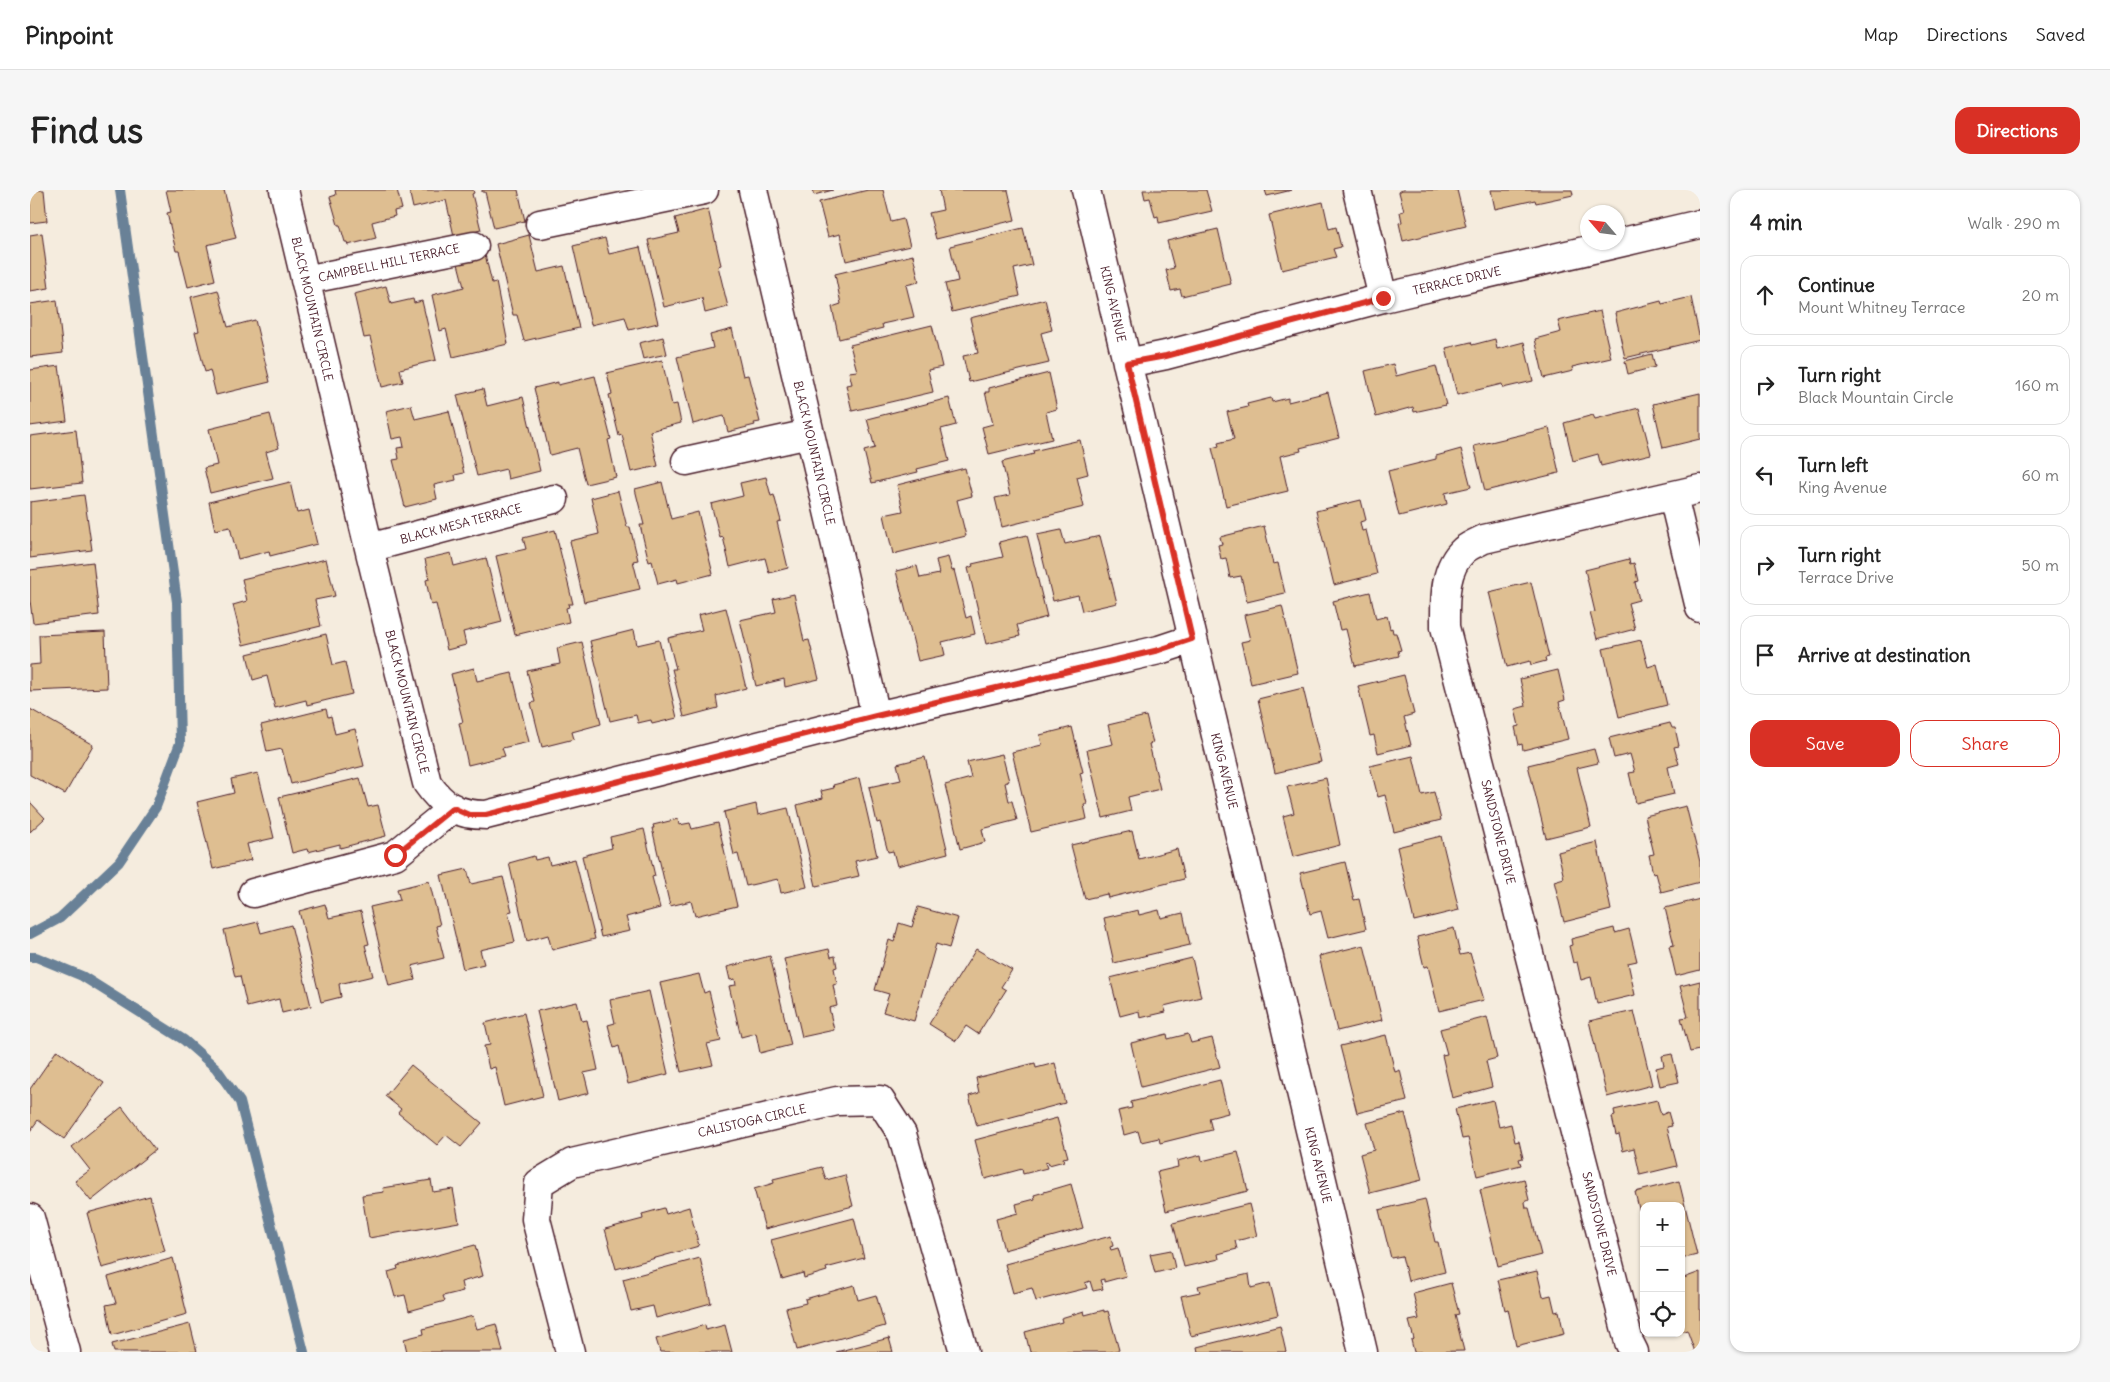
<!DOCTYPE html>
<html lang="en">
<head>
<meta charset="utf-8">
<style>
	body { margin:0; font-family:Delius,sans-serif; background:#f6f6f6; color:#222 }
	.controls { position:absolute; right:15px; bottom:15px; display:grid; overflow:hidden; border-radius:10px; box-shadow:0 1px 4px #0004 }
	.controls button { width:45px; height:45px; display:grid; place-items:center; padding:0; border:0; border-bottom:1px solid #e0e0e0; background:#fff; color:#222; font:25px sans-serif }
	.compass { position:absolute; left:1550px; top:15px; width:45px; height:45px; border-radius:50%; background:#fff; box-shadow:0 1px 4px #0004; rotate:298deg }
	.stop { position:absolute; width:15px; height:15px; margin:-11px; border:4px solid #d93025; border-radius:50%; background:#fff }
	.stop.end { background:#d93025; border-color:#fff; box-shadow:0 1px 5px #0008 }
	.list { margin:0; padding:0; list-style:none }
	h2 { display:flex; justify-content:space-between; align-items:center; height:65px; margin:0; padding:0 20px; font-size:21px }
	h2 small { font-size:16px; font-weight:400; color:#767676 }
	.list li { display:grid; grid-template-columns:32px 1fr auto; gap:15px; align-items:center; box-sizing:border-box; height:80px; margin:0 10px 10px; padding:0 10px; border:1px solid #e0e0e0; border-radius:15px }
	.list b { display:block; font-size:19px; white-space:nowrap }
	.list p { margin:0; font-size:16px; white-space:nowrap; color:#767676 }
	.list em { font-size:16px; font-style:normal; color:#767676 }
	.actions { display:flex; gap:10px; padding:15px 20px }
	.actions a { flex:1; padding:11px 0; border:1px solid #d93025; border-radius:15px; text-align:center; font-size:18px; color:#d93025 }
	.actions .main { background:#d93025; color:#fff }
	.icon { flex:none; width:28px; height:28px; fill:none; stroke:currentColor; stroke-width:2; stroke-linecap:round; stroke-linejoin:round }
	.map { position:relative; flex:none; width:1670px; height:1162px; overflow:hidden; border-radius:15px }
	header { display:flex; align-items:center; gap:30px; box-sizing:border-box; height:70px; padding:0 25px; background:#fff; border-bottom:1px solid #e0e0e0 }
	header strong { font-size:24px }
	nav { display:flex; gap:28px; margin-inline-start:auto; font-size:18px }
	.intro { display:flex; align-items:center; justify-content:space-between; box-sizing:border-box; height:120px; padding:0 30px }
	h1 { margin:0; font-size:35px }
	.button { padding:12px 22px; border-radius:15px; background:#d93025; color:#fff; font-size:18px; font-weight:700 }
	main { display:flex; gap:30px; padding:0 30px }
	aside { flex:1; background:#fff; border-radius:15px; box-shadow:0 1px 4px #0004 }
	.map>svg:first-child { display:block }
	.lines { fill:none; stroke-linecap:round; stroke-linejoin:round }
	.stream { stroke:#698197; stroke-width:10 }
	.building { fill:#debe91; stroke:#4a1f2b }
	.minor-casing { stroke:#4a1f2b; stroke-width:31 }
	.minor { stroke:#fff; stroke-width:28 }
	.route { stroke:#d93025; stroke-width:6 }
	.labels { text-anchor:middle; stroke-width:5; stroke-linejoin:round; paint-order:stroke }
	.street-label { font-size:12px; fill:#4a1f2b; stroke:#fff }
</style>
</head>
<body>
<header>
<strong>Pinpoint</strong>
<nav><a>Map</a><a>Directions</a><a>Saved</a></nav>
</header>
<div class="intro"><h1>Find us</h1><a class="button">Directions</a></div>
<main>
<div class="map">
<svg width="1670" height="1162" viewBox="0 0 1670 1162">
	<rect width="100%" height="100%" fill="#f5ecde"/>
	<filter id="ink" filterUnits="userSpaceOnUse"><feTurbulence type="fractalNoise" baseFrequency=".02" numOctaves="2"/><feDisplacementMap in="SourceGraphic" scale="10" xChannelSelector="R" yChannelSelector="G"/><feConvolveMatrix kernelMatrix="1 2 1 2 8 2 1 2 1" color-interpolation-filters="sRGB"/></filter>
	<g filter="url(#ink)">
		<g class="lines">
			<path class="stream" d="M0,744L30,728L89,672L126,617L150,553L147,412L90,0
				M0,767H6L52,786L154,850L186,878L210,912L274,1162"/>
		</g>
		<path class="building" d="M0,0H14L17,31L0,33Z
			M136,0H194L206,48L177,55L185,90L158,97L149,61H146L137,23L141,22Z
			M305,0H367L372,19L364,21L365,26L342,32L346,48L318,55L317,52H315L310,35H308L300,7L306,5Z
			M379,0H443L444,3L442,4L451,40L424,46L416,10L383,18Z
			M452,0H488L495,31L464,38L455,2H452Z
			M782,0H803L784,5Z
			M838,0H853L861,32L873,29L880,56L816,71L810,44L798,47L789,12Z
			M909,0H978L985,30L906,49L899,23L913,20Z
			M1113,0H1176L1182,21L1129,33L1128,26L1125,27L1120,8L1115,9Z
			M1235,0H1262L1237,6Z
			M1372,0H1427L1436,36L1373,51L1369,33L1372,32L1370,22L1374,21L1369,2Z
			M1461,0H1542L1543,5L1506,13L1505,10L1465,19Z
			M1293,12L1299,39L1306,37L1311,57L1303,59L1306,67L1252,80L1239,25Z
			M678,19L691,75L688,76L698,117L675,123L672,108L634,117L618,50L649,43L645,28Z
			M993,38L1002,75L984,79L990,106L922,122L915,94L928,91L920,56Z
			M1188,39L1201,94L1152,106L1150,99L1141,101L1136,80L1144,78L1137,51Z
			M12,43L19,98L0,101V45Z
			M499,45L508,82L534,76L549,138L494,151L487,125H483L466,54Z
			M575,48L579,64L610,57L628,133L599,140L595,127L561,135L543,56Z
			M453,56L462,93L466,92L478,154L423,167L416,139L410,141L402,105L434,97L425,62Z
			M883,65L889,92L876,95L884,127L852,134L853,138L809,149L802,117L811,114L805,84Z
			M356,96L361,114L383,109L384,113L392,111L406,170L370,179L373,192L352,197L340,147L334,148L324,104Z
			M188,100L198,137L225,130L240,192L186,205L180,180L175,182L165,142L169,141L161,107Z
			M1661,107L1670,150L1595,168L1585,123L1631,111L1632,114Z
			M1015,109L1022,140L1011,143L1019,173L939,192L933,166L948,163L940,128Z
			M27,110L33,163L0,167V114Z
			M1570,121L1581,168L1542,177L1543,181L1514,188L1505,149L1531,142L1528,131Z
			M902,135L912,177L898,180L903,202L822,221L816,195L822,194L819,182L827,181L820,155Z
			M702,139L713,186L718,185L730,232L724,233L725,235L698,242L694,226L663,234L647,167L683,158L680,145Z
			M633,147L637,164L613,169L609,153Z
			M1465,149L1467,159L1494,152L1503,191L1473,198L1472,194L1427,205L1416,158L1441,152L1442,155Z
			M1622,164L1625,177L1598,184L1595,171Z
			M632,170L642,215L647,214L651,233L620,241L628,276L601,282L592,245L589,246L579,205L582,204L577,183Z
			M1363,174L1366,186L1406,176L1416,215L1384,222L1383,217L1346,227L1335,181Z
			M29,176L37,231L0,236V180Z
			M1019,183L1027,219L1016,222L1022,249L959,264L952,237L963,234L955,202H959V198Z
			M565,186L581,249L578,250L586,287L556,294L547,258L520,265L504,198L528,192V195Z
			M453,199L457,216L493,207L510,281L478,289L476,279L447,286L427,205Z
			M1298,202L1309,248L1270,258L1271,261L1250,266L1258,301L1196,316L1182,258L1189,256L1188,253L1204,249L1197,222L1218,217L1217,214L1241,208L1242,212L1258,208V212Z
			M1670,203V249L1633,258L1623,214Z
			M919,208L926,235L911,239L919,271L887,279L888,282L842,293L834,261L845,258L837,229Z
			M381,215L385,229L419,221L434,283L425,285L426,290L404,295L407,309L375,317L363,270L369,269L367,258L374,257L372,247L362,249L356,221Z
			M1609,218L1621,264L1571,276L1568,264L1543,271L1534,233L1563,225L1565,229Z
			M240,224L249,258L236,262L243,288L180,303L174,278L187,275L179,239Z
			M1519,238L1529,283L1455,301L1444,256Z
			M46,240L52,293L0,299V246Z
			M1050,250L1058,284L1047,287L1054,317L972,337L965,308L980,305L972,272L1004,264L1003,261Z
			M1431,259L1441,297L1415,303L1417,314L1369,326L1358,281L1406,269V266Z
			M935,278L942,306L927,310L936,346L863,364L854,325L873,321L867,295Z
			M736,287L741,306L744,305L751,331L747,332L758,378L739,383L735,368L700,377L693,347L690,348L681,314L713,306L710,293Z
			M260,292L267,323L279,320L287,354L240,366L239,361L208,369L200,337L185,340L179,312Z
			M632,292L641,329L668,322L683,384L648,393L647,389L628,394L622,371L619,372L610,335H614L605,299Z
			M588,301L597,337H600L608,370L603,371L610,399L554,412L540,351L569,344L561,308Z
			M54,305L62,360L0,368V312Z
			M1331,310L1336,330L1330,332L1332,341L1336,340L1347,384L1304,395L1286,321Z
			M1234,336L1243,374L1248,373L1255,403L1217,412L1211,386L1200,388L1196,368L1191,369L1188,355L1192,354L1190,347Z
			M525,340L543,414H538L539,417L536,418L539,432L485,445L466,366L496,359L493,348Z
			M1031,340L1035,354L1070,346L1087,413L1052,421L1048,405L1023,411L1007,345Z
			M997,345L1017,427L987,435L990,446L956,454L938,378L943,376L942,374L973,367L969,352Z
			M421,363L424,376L456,368L472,432L433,442L436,455L417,460L406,414L401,415L396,390L399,389L395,369Z
			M918,367L922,381L924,380L936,428L941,426L945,444L912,452L915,465L888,471L866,381L887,376L890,388L909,384L906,370Z
			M296,369L305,406L285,410L291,436L213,455L203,415L217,411L212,389Z
			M1599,369L1600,374L1604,373L1608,391L1605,392L1609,410L1598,413L1605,439L1567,449L1560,423L1565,422L1555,380Z
			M63,372L69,425L3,433L0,411V380Z
			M1501,392L1519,467L1515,468L1516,471L1501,475L1500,471L1477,477L1459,402Z
			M1340,402L1346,429L1357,426L1360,439L1362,438L1363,443H1366L1371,460L1368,461L1369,466L1325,476L1316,439L1310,440L1303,411Z
			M764,404L774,451L779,450L789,489L755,497L754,489L726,496L710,430L746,422L743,409Z
			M1252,416L1268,483L1221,494L1211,452L1220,450L1214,425Z
			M696,418L716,498L686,506L688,518L654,527L642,479H646L638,448L672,440L668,425Z
			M604,440L607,455L629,450L647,528L622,534L621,530L608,533L606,525L580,531L560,451Z
			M75,442L77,498L0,501V475L10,474L9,445Z
			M296,444L303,475L315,472L322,504L277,515L276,510L245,518L237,486L223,490L217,464Z
			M1611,450L1618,477L1627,474L1637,515L1589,527L1573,459Z
			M552,452L571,534L542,542L544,549L512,557L501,513L505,512L497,481L530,474L527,458Z
			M444,478L447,491L482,483L499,552L472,558L475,566L438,575L429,533L433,532L421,484Z
			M1528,480L1535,510L1529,512L1538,549L1493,560L1492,554L1489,555L1485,537L1489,536L1485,519L1496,516L1490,489Z
			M1374,485L1384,524L1374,527L1381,555L1348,563L1344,545L1340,546L1328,496Z
			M1273,498L1291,572L1245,583L1228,509Z
			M0,519L63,555L35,604L0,585Z
			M296,519L298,527L301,526L305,544L325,539L334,576L261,594L252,559L237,562L231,535Z
			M1116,526L1123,553L1119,554L1130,599L1098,607L1101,621L1073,628L1057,560L1083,554L1078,535Z
			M1640,533L1642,538H1645L1649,556L1644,557L1649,574L1638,577L1644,604L1606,613L1599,583L1605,582L1600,564L1584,568L1579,548Z
			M1042,537L1053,582L1050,583L1057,614L1054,615L1057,629L1001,642L982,562L1012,555L1010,545Z
			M1564,559L1568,573L1547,578L1561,637L1516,648L1498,575Z
			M972,564L979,591L975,593L979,611H982L987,630L952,639L955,652L930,659L915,595L941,588L937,572Z
			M1383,566L1392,605L1404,602L1411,630L1364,642L1355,605L1348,607L1340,576Z
			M895,567L918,663L867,676L863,661L858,662L850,632L847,633L839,597L871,590L867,574Z
			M228,583L244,648L217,654L221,670L183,679L167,612L204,603L201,589Z
			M330,588L338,617L348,615L356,646L310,658V654L278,662L277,659L262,663L249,607Z
			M829,588L847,666L825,671L829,686L786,696L767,615L793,608L791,601L804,598L803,595Z
			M1296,588L1310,655L1263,667L1253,626L1264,623L1257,597Z
			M0,612L15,628L0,642Z
			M726,614L728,625L758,618L777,697L751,703L748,689L716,696L708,664L704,665L694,622Z
			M1656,616L1670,672V692L1631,702L1626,683L1623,684L1619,665L1624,664L1615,626Z
			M648,629L649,635L660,633L662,639L688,633L707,716L665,726L661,711L640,716L622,638H624L623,635Z
			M614,639L625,686L622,687L630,718L596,727L600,741L571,747L552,666L582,658L580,647Z
			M1102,641L1109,669L1147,659L1154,689L1078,708L1077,704L1055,709L1041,655Z
			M1411,646L1429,720L1384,731L1367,657Z
			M1567,652L1581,720L1534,732L1524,691L1534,688L1528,662Z
			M504,666L505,670L518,667L520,675L545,669L565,749L522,760L518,745L497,751L479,673Z
			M1315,672L1324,710L1329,709L1336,739L1298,748L1291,721L1280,724L1270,683Z
			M437,679L441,694L473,687L482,721L478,722L485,752L450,760L454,774L433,779L411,685Z
			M399,691L410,735L406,736L414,768L382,776L385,790L359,796L340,717L370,710L367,699Z
			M1670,709V780L1646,786L1639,756L1644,755L1635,718Z
			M295,714L299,728L331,721L339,754L335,755L343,786L309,794L311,807L291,812L269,721Z
			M888,717L928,728L919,758L906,754L884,831L853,822L859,804L845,800L859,750L864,752L869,733L882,737Z
			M1108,720L1109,725L1129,720L1131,728L1153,723L1160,755L1084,773L1074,728Z
			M228,732L231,743L261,735L281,816L252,823L249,809L217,817L210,786L205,787L194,740Z
			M1424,738L1430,765L1440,763L1454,810L1409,821L1398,776L1394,777L1387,747Z
			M1584,738L1585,743L1599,739L1607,771L1598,773L1605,805L1567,814L1561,787L1551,790L1547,772L1543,773L1539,756L1542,755L1541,749Z
			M1334,755L1352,830L1307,841L1289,766Z
			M799,759L801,767L805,766L807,777L804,778L807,794L803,795L807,816L799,818L804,840L772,847L754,769Z
			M946,759L982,780L971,797L976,800L948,844L936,836L926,851L899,834Z
			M740,766L761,855L730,863L726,843L711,847L699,796L706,795L705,789L700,790L697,777Z
			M1162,768L1171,807L1134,816L1136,822L1110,828L1109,821L1090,826L1080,788Z
			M669,784L674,803L679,801L691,851L677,854L683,875L651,882L630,793Z
			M1670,791V863L1669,860L1660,862L1651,828L1658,827L1650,796Z
			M619,801L638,884L598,894L589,856L584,858L578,835L585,833L580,810Z
			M547,812L552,831L557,830L568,880L554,883L559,903L528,911L507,821Z
			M1604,821L1622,895L1577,907L1559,831Z
			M494,823L513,906L474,916L465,877L459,879L454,856L460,855L455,833Z
			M1457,827L1467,868L1456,871L1462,897L1422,908L1412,865L1417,864L1410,839Z
			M1137,844L1138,849L1158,844L1161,853L1182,848L1190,877L1111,897L1101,853Z
			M1356,845L1365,882L1370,880L1377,911L1327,923L1310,856Z
			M27,860L74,893L34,949L8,930L0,941V899Z
			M1642,864L1649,892L1630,896L1626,878L1634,876L1632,866Z
			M1005,873L1006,878L1025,873L1035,913L947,936L939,906L949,903L946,888Z
			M381,875L452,933L431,957L416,945L407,955L368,923L371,919L355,906Z
			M1190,890L1198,923L1179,928L1182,940L1130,953L1129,948L1111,952L1108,941L1094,945L1088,921L1102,918L1101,912Z
			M1463,910L1469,937L1481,934L1485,952L1489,951L1493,968L1489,969L1491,975L1447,986L1438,948L1432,949L1425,919Z
			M1627,910L1631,925L1638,922L1642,936L1637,937L1647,976L1610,985L1604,958L1593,961L1589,944L1586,945L1582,927L1585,926L1584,920Z
			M92,917L125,960L61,1011L45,991L60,980L42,957Z
			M1375,923L1392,990L1340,1003L1330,964L1344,960L1337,933Z
			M1027,928L1038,967L1033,968L1034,971L1019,975L1018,972L1015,973L1017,978L993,984L992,979L955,989L945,950Z
			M1208,962L1218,1001L1136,1021L1127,982L1148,977L1147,971L1171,965L1172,971Z
			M792,977L796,990L815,985L823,1016L735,1039L724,999L744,993L743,989Z
			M1494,989L1499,1010L1495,1012L1496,1018H1499L1511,1065L1468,1076L1450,1000Z
			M401,990L403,1002L423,999L429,1032L339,1048L332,1005L354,1002L353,998Z
			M1649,991L1667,1065L1651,1069V1016H1614V1040L1605,1002Z
			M1041,994L1053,1038L974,1060L966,1029L988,1023L986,1014L1005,1009L1004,1005Z
			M120,1006L135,1061L72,1078L57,1023Z
			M1395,1009L1405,1052H1408L1415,1082L1378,1091L1372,1066L1361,1068L1349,1020Z
			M1219,1014L1227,1046L1205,1051L1207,1059L1188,1064L1189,1069L1154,1077L1143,1033Z
			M659,1017L669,1056L586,1079L575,1039L613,1029L612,1024L634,1018L636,1024Z
			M824,1028L834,1068L796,1078L797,1081L774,1088L773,1083L752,1089L741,1050Z
			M1081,1046L1083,1056L1080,1057L1081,1060L1088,1058L1096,1086L1074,1092V1089L1070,1090L1073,1099L1063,1101L1060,1091L1055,1093L1057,1098L1006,1111L1002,1098L983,1103L975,1074Z
			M445,1055L453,1086L431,1092L433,1101L413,1106L415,1111L379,1121L375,1105L365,1107L358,1082L368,1079L367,1076Z
			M1141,1060L1145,1078L1125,1083L1120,1064Z
			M143,1068L157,1124L82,1145L76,1115L86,1113L78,1087Z
			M670,1068L681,1113L626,1128L623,1116L601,1121L593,1089Z
			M1507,1081L1513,1107L1521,1105L1525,1122L1529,1121L1534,1144L1486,1156L1478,1119L1475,1120L1468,1090Z
			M1670,1082V1162H1665L1657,1140L1651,1142V1089Z
			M1219,1084L1221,1098L1240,1093L1248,1125L1161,1146L1151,1106L1170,1102L1168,1096Z
			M1421,1093L1429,1124L1425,1125L1434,1161L1384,1162L1381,1150L1384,1149L1379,1131L1389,1129L1383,1103Z
			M824,1095L828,1110L846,1105L855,1136L767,1160L756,1118L776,1113L775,1109Z
			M1074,1120V1122L1078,1121L1089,1160L1080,1162H1000L995,1142L1032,1132L1031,1128L1054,1121L1055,1125Z
			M443,1126L447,1139L466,1134L473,1162H377L374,1149L394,1144L393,1139Z
			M160,1134L167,1162H84L82,1154Z
			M675,1135L676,1140L695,1135L702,1162H630L626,1149Z
			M1250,1136L1256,1162H1168L1167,1157Z
			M859,1148L863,1162H806Z"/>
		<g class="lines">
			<defs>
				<path id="minor" d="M254,0L339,358L397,593C413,616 427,625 456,625L846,526L1129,460L1162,449
					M723,0L846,526
					M1056,0L1333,1162
					M1327,0L1353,108
					M510,34L674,0
					M275,90L444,56
					M1097,173L1136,165L1353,108L1670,34
					M656,271L779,244
					M1643,306L1670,418
					M339,358L524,309
					M223,703L365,665L423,618
					M0,1028L36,1162
					M540,1162L506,1029L509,993L542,973L807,911L850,910L872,944L934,1162
					M1604,1162L1599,1152L1415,437C1415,411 1413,379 1434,360C1440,355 1448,352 1454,349L1670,299"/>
			</defs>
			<use href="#minor" class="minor-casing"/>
			<use href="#minor" class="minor"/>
		</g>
	</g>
	<g class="lines" filter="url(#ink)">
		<path class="route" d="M365,665L423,618L439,625H456L846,526L1129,460L1162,449L1097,173L1136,166L1353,108"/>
	</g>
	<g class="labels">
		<g class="street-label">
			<text transform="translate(359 73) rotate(-12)" y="4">CAMPBELL HILL TERRACE</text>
			<text transform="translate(1427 91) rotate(-13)" y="4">TERRACE DRIVE</text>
			<text transform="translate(1083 114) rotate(77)" y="4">KING AVENUE</text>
			<text transform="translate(282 119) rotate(77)" y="4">BLACK MOUNTAIN CIRCLE</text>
			<text transform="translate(784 263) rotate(77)" y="4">BLACK MOUNTAIN CIRCLE</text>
			<text transform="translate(431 334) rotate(-15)" y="4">BLACK MESA TERRACE</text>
			<text transform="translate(377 512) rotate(76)" y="4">BLACK MOUNTAIN CIRCLE</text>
			<text transform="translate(1194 581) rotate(76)" y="4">KING AVENUE</text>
			<text transform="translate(1468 642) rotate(76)" y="4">SANDSTONE DRIVE</text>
			<text transform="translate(722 931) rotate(-13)" y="4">CALISTOGA CIRCLE</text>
			<text transform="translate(1288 975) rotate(76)" y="4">KING AVENUE</text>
			<text transform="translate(1569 1034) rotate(76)" y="4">SANDSTONE DRIVE</text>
		</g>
	</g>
</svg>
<div class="controls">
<button>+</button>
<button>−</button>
<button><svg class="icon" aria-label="locate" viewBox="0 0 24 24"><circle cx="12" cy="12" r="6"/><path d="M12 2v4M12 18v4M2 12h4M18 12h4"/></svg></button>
</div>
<svg class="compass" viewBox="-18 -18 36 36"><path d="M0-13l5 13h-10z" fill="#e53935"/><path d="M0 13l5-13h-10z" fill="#767676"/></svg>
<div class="stop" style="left:365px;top:665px"></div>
<div class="stop end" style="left:1353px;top:108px"></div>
</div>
<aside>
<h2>4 min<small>Walk · 290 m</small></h2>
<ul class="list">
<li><svg class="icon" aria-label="ahead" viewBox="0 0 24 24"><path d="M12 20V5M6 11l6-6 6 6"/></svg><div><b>Continue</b><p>Mount Whitney Terrace</p></div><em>20 m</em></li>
<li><svg class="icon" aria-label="right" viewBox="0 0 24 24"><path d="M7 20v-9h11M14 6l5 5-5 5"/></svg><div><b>Turn right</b><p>Black Mountain Circle</p></div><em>160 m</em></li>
<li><svg class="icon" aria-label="left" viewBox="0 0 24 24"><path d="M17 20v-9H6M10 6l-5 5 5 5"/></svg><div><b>Turn left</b><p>King Avenue</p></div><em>60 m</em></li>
<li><svg class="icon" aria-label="right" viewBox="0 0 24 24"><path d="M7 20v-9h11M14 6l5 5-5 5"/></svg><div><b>Turn right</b><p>Terrace Drive</p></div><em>50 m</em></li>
<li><svg class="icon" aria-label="arrive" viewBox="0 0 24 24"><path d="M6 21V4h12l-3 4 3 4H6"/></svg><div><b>Arrive at destination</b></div></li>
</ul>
<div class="actions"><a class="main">Save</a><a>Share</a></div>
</aside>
</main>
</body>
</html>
